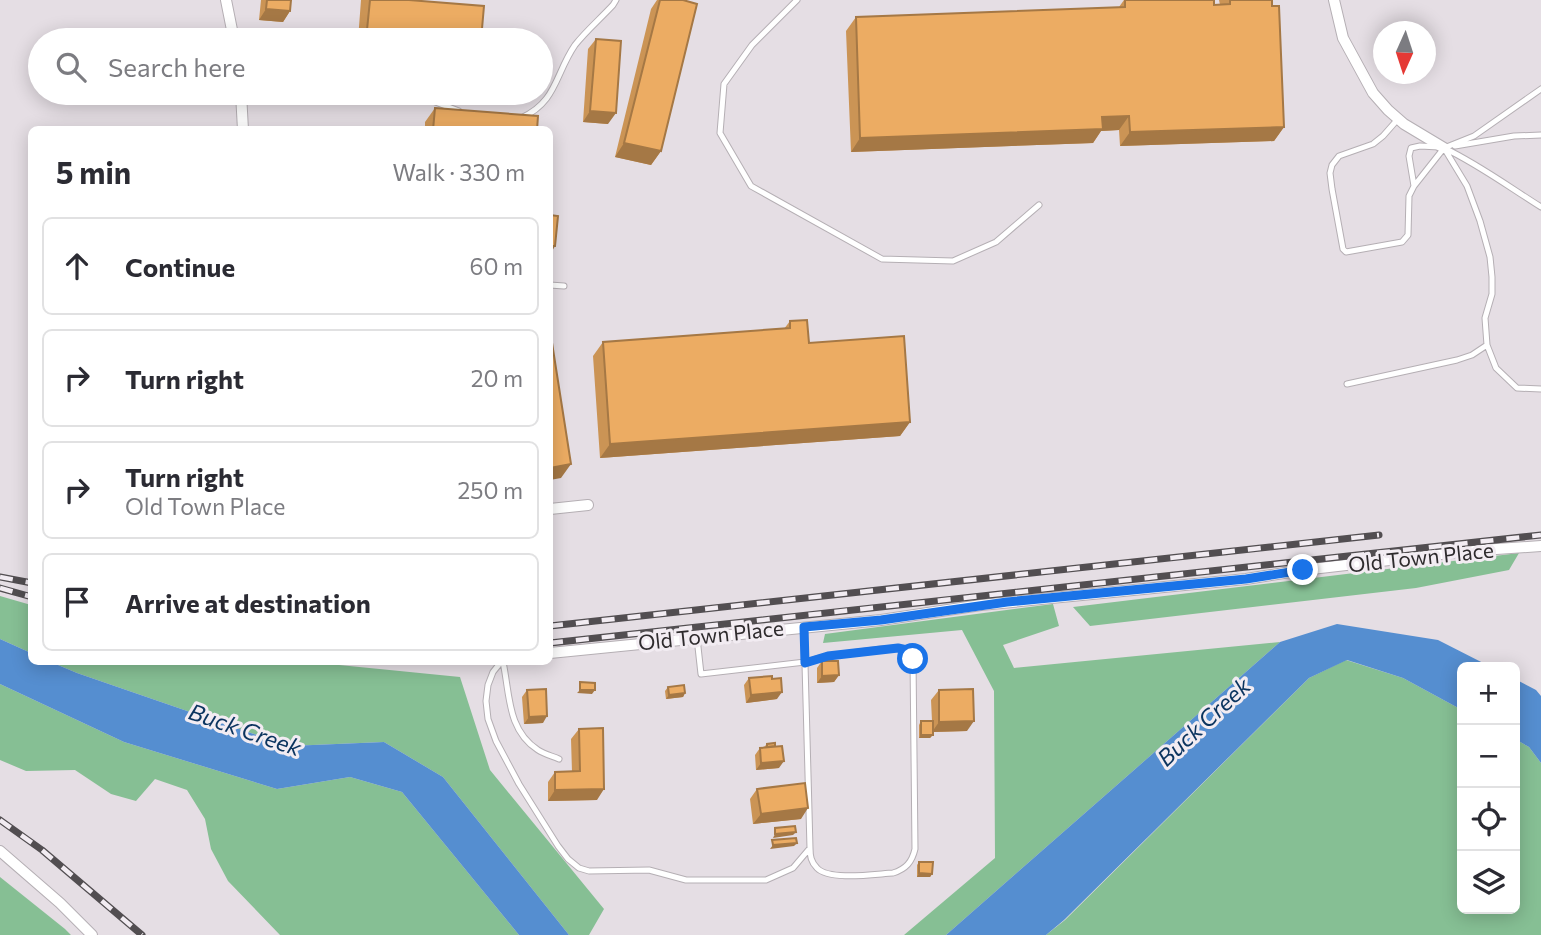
<!DOCTYPE html>
<html lang="en">
<head>
<meta charset="utf-8">
<style>
	body { margin:0; font-family:Commissioner,sans-serif; background:#f2f2f3; color:#2b2b33 }
	.controls { position:absolute; right:21px; bottom:21px; display:grid; overflow:hidden; border-radius:10px; box-shadow:0 4px 18px #0003 }
	.controls button { width:63px; height:63px; display:grid; place-items:center; padding:0; border:0; border-bottom:2px solid #e1e1e2; background:#fff; color:#2b2b33; font:35px sans-serif }
	.compass { position:absolute; left:1373px; top:21px; width:63px; height:63px; border-radius:50%; background:#fff; box-shadow:0 4px 18px #0003; rotate:183deg }
	.stop { position:absolute; width:21px; height:21px; margin:-16px; border:5px solid #1a73e8; border-radius:50%; background:#fff }
	.stop.end { background:#1a73e8; border-color:#fff; box-shadow:0 2px 7px #0008 }
	.list { margin:0; padding:0; list-style:none }
	h2 { display:flex; justify-content:space-between; align-items:center; height:91px; margin:0; padding:0 28px; font-size:30px }
	h2 small { font-size:23px; font-weight:400; color:#7c7c81 }
	.list li { display:grid; grid-template-columns:46px 1fr auto; gap:21px; align-items:center; box-sizing:border-box; height:98px; margin:0 14px 14px; padding:0 14px; border:2px solid #e1e1e2; border-radius:10px }
	.list b { display:block; font-size:26px; white-space:nowrap }
	.list p { margin:0; font-size:23px; white-space:nowrap; color:#7c7c81 }
	.list em { font-size:23px; font-style:normal; color:#7c7c81 }
	.icon { flex:none; width:38px; height:38px; fill:none; stroke:currentColor; stroke-width:2; stroke-linecap:round; stroke-linejoin:round }
	.map { position:relative; flex:none; width:1541px; height:935px; overflow:hidden }
	.search { position:absolute; background:#fff; box-shadow:0 4px 18px #0003; left:28px; top:28px; width:525px; height:77px; display:flex; align-items:center; gap:18px; box-sizing:border-box; padding:0 24px; border-radius:38px; color:#7c7c81; font-size:26px }
	.panel { position:absolute; background:#fff; box-shadow:0 4px 18px #0003; left:28px; top:126px; width:525px; height:539px; border-radius:10px }
	.map>svg:first-child { display:block }
	.green { fill:#86bf94 }
	.water { fill:#558ed0 }
	.lines { fill:none; stroke-linecap:round; stroke-linejoin:round }
	.lane-casing { stroke:#b5afb4; stroke-width:7 }
	.street-casing { stroke:#b5afb4; stroke-width:12 }
	.lane { stroke:#fff; stroke-width:5 }
	.street { stroke:#fff; stroke-width:10 }
	.rail-casing { stroke:#524e51; stroke-width:7 }
	.rail { stroke:#f2ecf2; stroke-width:4.5; stroke-dasharray:13; stroke-linecap:butt }
	.wall { fill:#cb9455 }
	.shaded-wall { fill:#a57845 }
	.building { fill:#ecac63; stroke:#a57845; stroke-width:2 }
	.route { stroke:#1a73e8; stroke-width:9 }
	.labels { text-anchor:middle; stroke-width:6; stroke-linejoin:round; paint-order:stroke }
	.street-label { font-size:21px; fill:#2e2b2d; stroke:#f2ecf2 }
	.water-label { font-size:23px; font-style:italic; fill:#0b345f; stroke:#f2ecf2 }
</style>
</head>
<body>
<div class="map">
<svg width="1541" height="935" viewBox="0 0 1541 935">
	<rect width="100%" height="100%" fill="#e5dee4"/>
	<path class="green" d="M1519,553L1509,570L1416,588L1090,626L1073,607Z
		M0,596L31,605V653L0,639Z
		M1053,604L1059,626L1003,645L1014,668L1280,642L946,935H904L995,858L994,691L962,630L823,643L825,634Z
		M1346,660L1403,678L1462,710V909H1515V739L1529,747L1541,763V935H1046L1065,920L1309,678Z
		M51,662H309L460,677L490,770L604,909L589,935H569L443,777L384,742L289,746L77,673Z
		M0,684L124,742L277,789L350,777L402,792L519,935H280L228,881L211,849L205,819L187,790L155,779L136,801L111,794L75,770L26,771L0,760Z
		M0,877L65,929L71,935H0Z"/>
	<path class="water" d="M1337,624L1438,640L1491,667H1462V710L1403,678L1347,660L1309,678L1064,920L1046,935H946L1280,642Z
		M0,639L31,653L32,662H51L77,673L289,746L384,742L443,777L569,935H519L402,792L350,777L277,789L124,742L0,684Z
		M1515,679L1536,690L1541,696V763L1529,747L1515,739Z"/>
	<g class="lines">
		<defs>
			<path id="lane" d="M797,0L752,45L724,84L720,133L751,186L882,259L953,261L996,242L1039,205
				M430,100L459,111
				M521,118C557,102 555,74 575,45C586,31 600,19 613,5L616,0
				M1398,119L1383,136L1373,144L1339,156L1332,165L1330,173L1332,189L1343,249L1346,252L1402,242L1408,235L1409,196L1414,186L1444,148L1474,136L1541,89
				M1455,146L1514,136L1541,135
				M1444,148L1467,186L1480,221L1490,257L1492,277V294L1485,318L1487,345L1496,368L1517,388L1541,389
				M1444,148C1478,164 1509,187 1541,207
				M1414,186L1409,156L1411,148L1420,146L1439,147
				M550,285L564,286
				M1347,384L1457,360L1472,355L1487,345
				M697,638L701,674L805,662L828,656L881,649L898,648L907,650L913,659L915,849C912,862 906,869 893,873C875,874 829,881 817,868C811,862 810,856 810,848
				M501,662L493,672L488,685L486,701L488,719L496,741L519,784L558,846L568,859L579,868L589,871L649,870L686,880H766L793,868L810,848L804,627
				M503,662C510,694 507,730 538,750C544,754 552,756 559,759"/>
			<path id="street" d="M226,0L234,40
				M1334,0L1343,38L1373,93L1388,110L1404,124L1444,148
				M241,93L243,130
				M550,509L588,505
				M550,653L881,620L981,605L1246,579L1303,570L1467,551L1541,546
				M0,851L60,903L92,935"/>
		</defs>
		<use href="#lane" class="lane-casing"/>
		<use href="#street" class="street-casing"/>
		<use href="#lane" class="lane"/>
		<use href="#street" class="street"/>
		<defs>
			<path id="rail" d="M0,577L32,583
				M0,588L32,597
				M550,626L1379,535
				M550,643L1541,535
				M0,820L42,850L142,935"/>
		</defs>
		<use href="#rail" class="rail-casing"/>
		<use href="#rail" class="rail"/>
	</g>
	<path class="wall" d="M261,0H291L290,11L283,22L259,20Z
		M361,0H409L481,40H358Z
		M657,0H683L661,151L651,165L615,157L651,9Z
		M1124,0H1214V5H1220L1219,0H1272L1284,127L1274,141L1120,146L1119,130L1101,131L1093,143L851,152L846,31L856,17L1119,7Z
		M596,39L608,124L583,122L588,49Z
		M435,108L537,130H425V122Z
		M790,321L809,343L910,422L900,436L600,458L593,356L603,342L784,329Z
		M822,661L839,675L834,682L817,683V668Z
		M749,678L777,699L746,703L744,685Z
		M668,687L685,693L683,697L666,699L665,691Z
		M527,690L543,723L524,724L522,697Z
		M939,690L967,731L933,732L930,738H919V725L921,721H932L931,700Z
		M579,729L597,800L548,801V782L555,772H572L571,739Z
		M767,744L779,768L756,770L755,755L760,748L764,747Z
		M757,789L801,819L753,824L750,799Z
		M919,862L932,874L930,877H917V865Z"/>
	<path class="shaded-wall" d="M266,9L290,11L283,22L259,20Z
		M448,93H469L468,94Z
		M590,111L616,113L608,124L583,122Z
		M1129,116L1119,130L1101,131L1093,143L851,152L860,138L1102,117Z
		M1284,127L1274,141L1120,146L1130,132Z
		M624,143L661,151L651,165L615,157Z
		M550,246H555L550,255Z
		M910,422L900,436L600,458L610,444Z
		M571,464L561,478L550,480V468Z
		M839,675L834,682L817,683L822,676Z
		M580,690H595L592,694L577,693Z
		M782,692L777,699L746,703L751,695Z
		M685,693L683,697L666,699L669,695Z
		M547,716L543,723L524,724L529,717Z
		M974,721L967,731L932,732L939,722Z
		M921,735H933L930,738H919Z
		M784,761L779,768L756,770L761,763Z
		M604,789L597,800L548,801L555,790Z
		M808,808L801,819L753,824L761,814Z
		M796,832L793,835L773,838L775,834Z
		M797,843L794,846L770,849L773,845Z
		M919,873L932,874L930,877H917Z"/>
	<path class="building" d="M267,0H291L290,11L266,9Z
		M370,0H409L484,6L481,40H366Z
		M660,0H683L697,4L661,151L624,143Z
		M1125,0H1214V5L1230,4V0H1272V6H1279L1284,127L1130,132L1129,116L1102,117L1103,129L860,138L856,17L1125,7Z
		M596,39L621,41L616,113L590,111Z
		M435,108L538,116L537,130H433Z
		M550,215L558,216L555,246H550Z
		M807,320L809,343L904,336L910,422L610,444L603,342L790,328V321Z
		M550,330L571,464L550,468Z
		M822,661H838L839,675L822,676Z
		M772,676V679L781,678L782,692L751,695L749,678Z
		M580,682L595,683V690H580Z
		M684,685L685,693L669,695L668,687Z
		M546,689L547,716L529,717L527,690Z
		M973,689L974,721L939,722V690Z
		M921,721H933V735H921Z
		M603,728L604,789L555,790V772L580,771L579,729Z
		M775,743V746L767,747V744Z
		M782,746L784,761L761,763L760,748Z
		M805,783L808,808L761,814L757,789Z
		M795,826L796,832L775,834V828Z
		M796,838L797,843L773,845L772,840Z
		M919,862H933L932,874L919,873Z"/>
	<g class="lines">
		<path class="route" d="M913,659L907,650L898,648L828,656L805,663L804,627L881,620L1007,602L1246,579L1303,570"/>
	</g>
	<g class="labels">
		<g class="street-label">
			<text transform="translate(1421 558) rotate(-6)" y="7">Old Town Place</text>
			<text transform="translate(711 636) rotate(-6)" y="7">Old Town Place</text>
		</g>
		<g class="water-label">
			<text transform="translate(1204 722) rotate(-43)" y="8">Buck Creek</text>
			<text transform="translate(245 730) rotate(19)" y="8">Buck Creek</text>
		</g>
	</g>
</svg>
<div class="controls">
<button>+</button>
<button>−</button>
<button><svg class="icon" aria-label="locate" viewBox="0 0 24 24"><circle cx="12" cy="12" r="6"/><path d="M12 2v4M12 18v4M2 12h4M18 12h4"/></svg></button>
<button><svg class="icon" aria-label="layers" viewBox="0 0 24 24"><path d="M12 4l9 5-9 5-9-5zM3 14l9 5 9-5"/></svg></button>
</div>
<svg class="compass" viewBox="-18 -18 36 36"><path d="M0-13l5 13h-10z" fill="#e53935"/><path d="M0 13l5-13h-10z" fill="#7c7c81"/></svg>
<div class="stop" style="left:913px;top:659px"></div>
<div class="stop end" style="left:1303px;top:570px"></div>
<div class="search"><svg class="icon" aria-label="search" viewBox="0 0 24 24"><circle cx="10" cy="10" r="6"/><path d="M15 15l6 6"/></svg>Search here</div>
<section class="panel">
<h2>5 min<small>Walk · 330 m</small></h2>
<ul class="list">
<li><svg class="icon" aria-label="ahead" viewBox="0 0 24 24"><path d="M12 20V5M6 11l6-6 6 6"/></svg><div><b>Continue</b></div><em>60 m</em></li>
<li><svg class="icon" aria-label="right" viewBox="0 0 24 24"><path d="M7 20v-9h11M14 6l5 5-5 5"/></svg><div><b>Turn right</b></div><em>20 m</em></li>
<li><svg class="icon" aria-label="right" viewBox="0 0 24 24"><path d="M7 20v-9h11M14 6l5 5-5 5"/></svg><div><b>Turn right</b><p>Old Town Place</p></div><em>250 m</em></li>
<li><svg class="icon" aria-label="arrive" viewBox="0 0 24 24"><path d="M6 21V4h12l-3 4 3 4H6"/></svg><div><b>Arrive at destination</b></div></li>
</ul>
</section>
</div>
</body>
</html>
